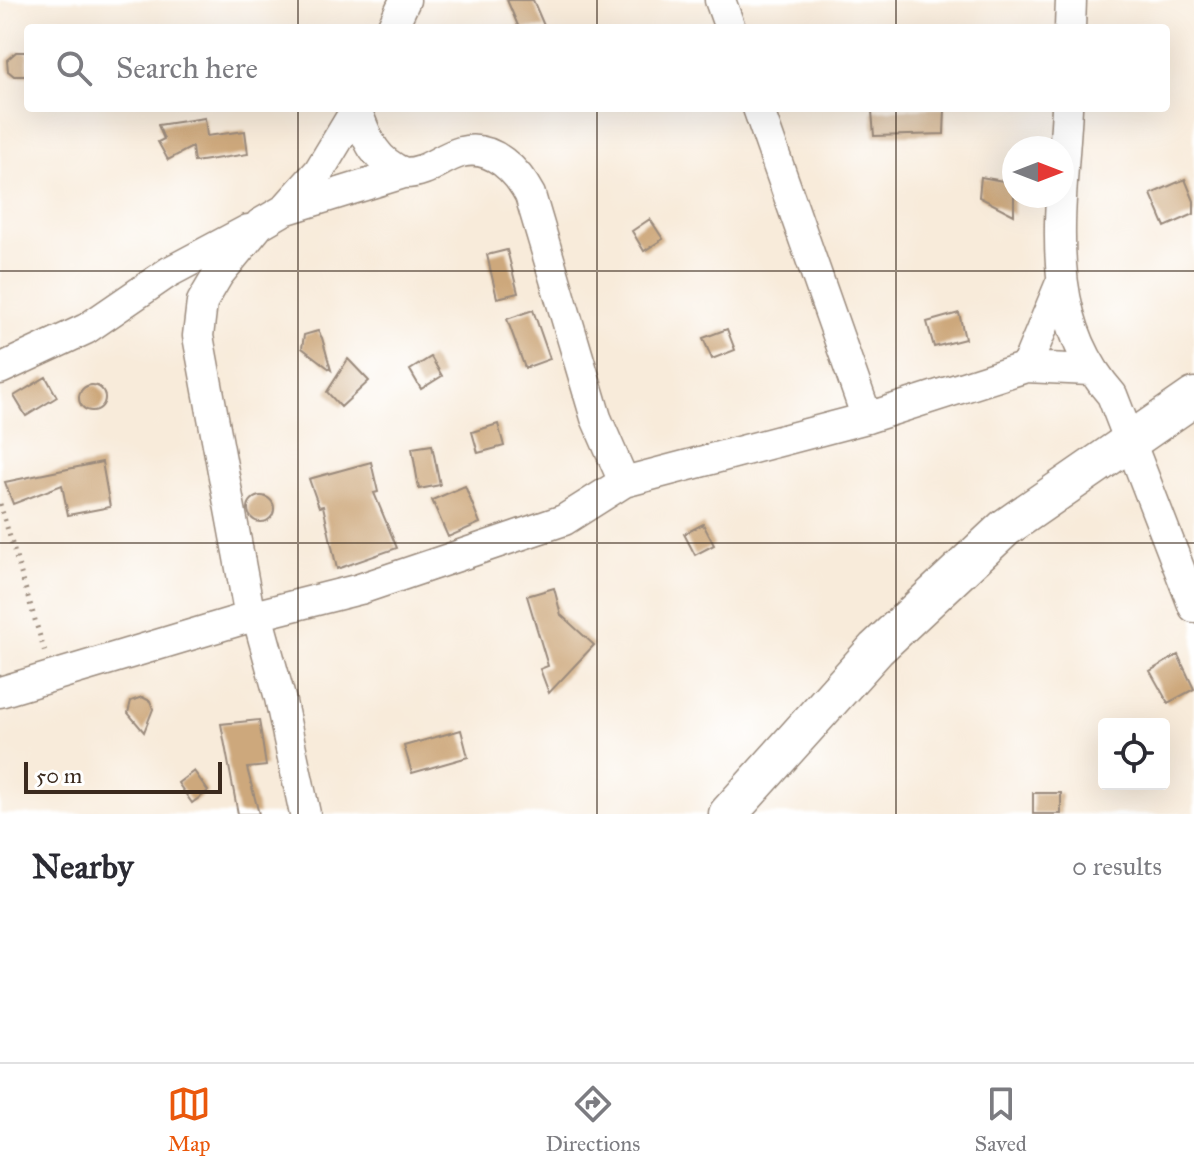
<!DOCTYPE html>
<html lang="en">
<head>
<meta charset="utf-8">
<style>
	body { margin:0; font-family:"IM FELL Great Primer",serif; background:#f2f2f3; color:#2b2b33 }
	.controls { position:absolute; right:24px; bottom:24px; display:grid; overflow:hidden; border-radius:8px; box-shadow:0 8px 32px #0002 }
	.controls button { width:72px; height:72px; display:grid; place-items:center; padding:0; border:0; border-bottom:2px solid #e1e1e2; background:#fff; color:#2b2b33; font:40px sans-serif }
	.compass { position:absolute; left:1002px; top:136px; width:72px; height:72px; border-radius:50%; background:#fff; box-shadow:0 8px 32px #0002; rotate:90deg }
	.scale { position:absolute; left:24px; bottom:20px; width:198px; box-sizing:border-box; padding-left:8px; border:4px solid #3b2a1e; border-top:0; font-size:22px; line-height:28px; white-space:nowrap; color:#3b2a1e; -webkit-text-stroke:6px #fff; paint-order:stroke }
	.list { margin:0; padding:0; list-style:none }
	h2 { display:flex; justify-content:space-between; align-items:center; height:104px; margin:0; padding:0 32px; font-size:34px }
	h2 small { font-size:26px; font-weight:400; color:#7c7c81 }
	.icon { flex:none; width:44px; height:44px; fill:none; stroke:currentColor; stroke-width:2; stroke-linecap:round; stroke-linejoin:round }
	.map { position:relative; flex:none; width:1194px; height:814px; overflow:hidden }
	.search { position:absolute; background:#fff; box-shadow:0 8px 32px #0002; left:24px; right:24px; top:24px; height:88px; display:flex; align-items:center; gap:20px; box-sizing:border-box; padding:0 28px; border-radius:8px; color:#7c7c81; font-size:30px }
	.sheet { height:248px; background:#fff }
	nav { display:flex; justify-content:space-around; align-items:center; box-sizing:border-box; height:112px; border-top:2px solid #e1e1e2; background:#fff; font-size:22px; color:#7c7c81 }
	nav a { display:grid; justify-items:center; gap:4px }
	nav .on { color:#ea580c }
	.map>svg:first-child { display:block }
	.building { fill:#cda87b }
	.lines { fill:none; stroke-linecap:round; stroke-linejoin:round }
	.minor-casing { stroke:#9a8a7c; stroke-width:33 }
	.tertiary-casing { stroke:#9a8a7c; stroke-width:41 }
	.path { stroke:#9a8a7c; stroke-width:5; stroke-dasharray:2 6; stroke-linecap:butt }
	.minor { stroke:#fff; stroke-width:30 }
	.tertiary { stroke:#fff; stroke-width:38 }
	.grid { fill:none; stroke:#3b2a1e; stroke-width:2; stroke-opacity:0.55 }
</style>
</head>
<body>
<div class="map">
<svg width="1194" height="814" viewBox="0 0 1194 814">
	<rect width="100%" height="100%" fill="#fff"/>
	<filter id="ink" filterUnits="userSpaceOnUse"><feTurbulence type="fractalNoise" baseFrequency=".0125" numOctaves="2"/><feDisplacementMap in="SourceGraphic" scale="16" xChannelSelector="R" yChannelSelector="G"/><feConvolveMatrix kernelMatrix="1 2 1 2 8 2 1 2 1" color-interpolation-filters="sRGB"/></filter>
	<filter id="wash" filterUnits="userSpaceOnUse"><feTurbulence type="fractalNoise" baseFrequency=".006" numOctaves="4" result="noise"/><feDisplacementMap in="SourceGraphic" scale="32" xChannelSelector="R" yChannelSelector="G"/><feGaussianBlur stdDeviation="1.8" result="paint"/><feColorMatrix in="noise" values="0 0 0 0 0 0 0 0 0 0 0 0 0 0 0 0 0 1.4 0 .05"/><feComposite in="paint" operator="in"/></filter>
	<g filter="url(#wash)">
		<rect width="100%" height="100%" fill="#f8ebda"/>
		<g id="blocks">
			<path class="building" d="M507,0H533L545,28H519Z
				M16,52H28V76H14L8,71L7,60Z
				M928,108H945L944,134L874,136L872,111Z
				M205,118L207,136L245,131L248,154L194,162L192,147L168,160L158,142L164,139L158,125Z
				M981,177L1014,183V215L979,197Z
				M1185,179L1194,201V214L1165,227L1151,194Z
				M650,219L663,239L644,251L632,231Z
				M507,250L518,293L497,298L487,255Z
				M533,310L550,359L525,368L507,319Z
				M959,313L965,339L934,347L927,322Z
				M727,329L735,350L712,359L703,338Z
				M318,331L322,338L331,370L302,348L304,335Z
				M431,357L442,376L421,389L410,370Z
				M348,359L369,381L341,407L327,392Z
				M46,377L57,397L26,416L14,396Z
				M79 398a13 13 0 1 1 26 0a13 13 0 1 1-26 0Z
				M498,424L504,446L478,453L472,432Z
				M432,445L440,485L419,489L412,448Z
				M102,462L110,507L68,515L62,485L13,504L5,482Z
				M371,462L378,492L374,493L397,548L337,569L323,506L319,507L309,479Z
				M465,486L480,523L448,537L432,500Z
				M248 509a13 13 0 1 1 26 0a13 13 0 1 1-26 0Z
				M703,524L714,545L695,555L684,534Z
				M554,588L561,615L594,645L549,693L540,669L548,666L527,596Z
				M1178,655L1194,689L1168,703L1150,671Z
				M142,697L150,701L153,709L144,732L128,713L131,701Z
				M259,720L266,766L247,768L259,814H238L221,724Z
				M461,730L468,757L412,773L404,746Z
				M194,771L208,791L192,803L178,783Z
				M1033,793H1061V814H1033Z"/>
		</g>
	</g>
	<g filter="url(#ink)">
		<use href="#blocks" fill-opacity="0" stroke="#9a8a7c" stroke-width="2"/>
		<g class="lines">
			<defs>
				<path id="minor" d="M720,0L730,28
					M392,28L405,0
					M1070,28L1071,0
					M758,108L867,418
					M1067,108C1062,209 1040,314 1112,395L1194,607
					M356,109C367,138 373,160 404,173
					M284,210L319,171L357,108
					M1026,367L1060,285
					M0,369L86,329L169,272L248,230
					M257,615L280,698L305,814
					M250,617L198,336L202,302L218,275L260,224L284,210L404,173C428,173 440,158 461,152C493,144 518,172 530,195L596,418L624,482
					M0,692L257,615L360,589L564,520L624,482L867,418L1026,367L1090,370"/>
				<path id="tertiary" d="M728,814L876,649L1005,528L1194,397"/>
			</defs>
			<use href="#minor" class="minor-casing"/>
			<use href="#tertiary" class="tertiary-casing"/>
			<path class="path" d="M0,504L45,653"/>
			<use href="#minor" class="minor"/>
			<use href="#tertiary" class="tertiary"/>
		</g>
	</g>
	<path class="grid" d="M298,0V28M597,0V28M896,0V28M298,108V814M597,108V814M896,108V814M0,271H1194M0,543H1194"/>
</svg>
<div class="controls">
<button><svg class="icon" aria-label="locate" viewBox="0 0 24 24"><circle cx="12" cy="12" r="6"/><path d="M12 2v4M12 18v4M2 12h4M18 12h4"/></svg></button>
</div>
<svg class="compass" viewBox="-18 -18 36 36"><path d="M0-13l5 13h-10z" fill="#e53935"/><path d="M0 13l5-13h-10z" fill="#7c7c81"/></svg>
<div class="scale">50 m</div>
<div class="search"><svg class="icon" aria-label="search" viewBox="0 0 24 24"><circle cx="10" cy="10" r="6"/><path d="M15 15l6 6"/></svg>Search here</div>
</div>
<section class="sheet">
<h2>Nearby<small>0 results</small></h2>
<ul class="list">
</ul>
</section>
<nav>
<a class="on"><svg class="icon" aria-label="map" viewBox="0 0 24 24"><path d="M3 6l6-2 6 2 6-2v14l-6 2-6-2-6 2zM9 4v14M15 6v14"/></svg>Map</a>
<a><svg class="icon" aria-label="directions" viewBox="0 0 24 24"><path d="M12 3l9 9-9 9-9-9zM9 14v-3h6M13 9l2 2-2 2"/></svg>Directions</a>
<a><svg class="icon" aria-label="saved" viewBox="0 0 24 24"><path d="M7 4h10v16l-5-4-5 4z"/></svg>Saved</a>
</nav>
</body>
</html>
